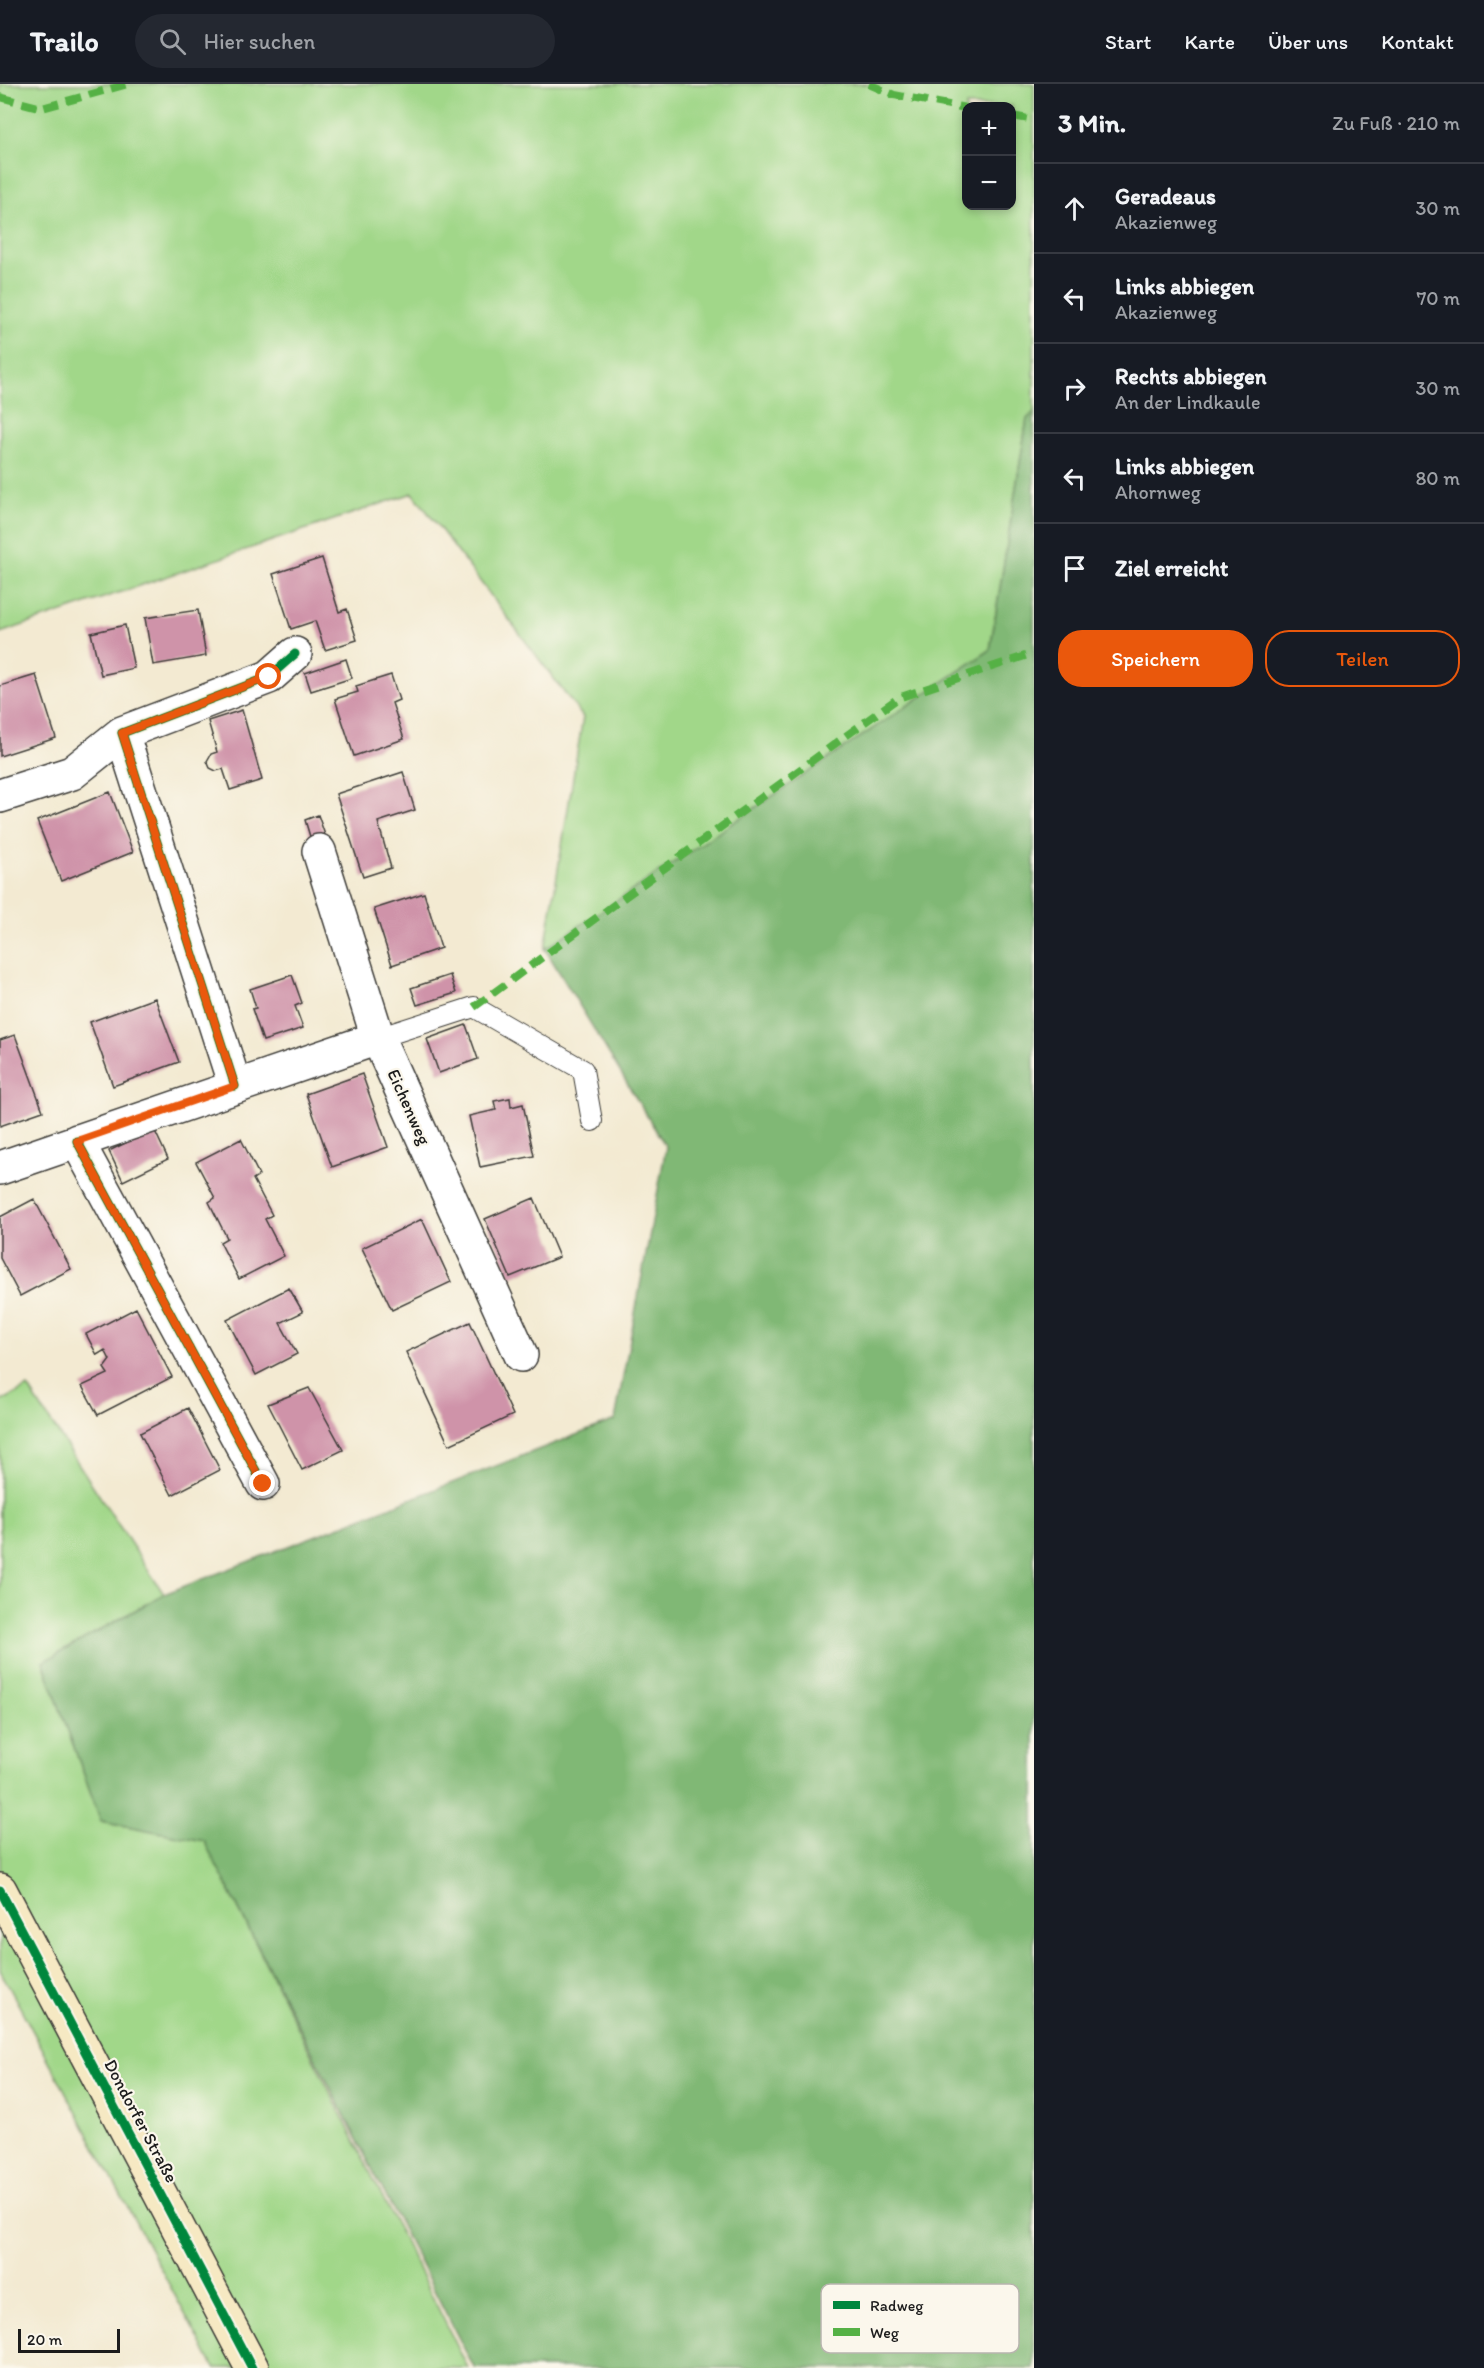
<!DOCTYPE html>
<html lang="de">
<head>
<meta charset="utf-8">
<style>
	body { margin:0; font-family:Itim,sans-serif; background:#242831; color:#f1f3f6 }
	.controls { position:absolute; right:18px; top:18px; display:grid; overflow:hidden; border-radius:12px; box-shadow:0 3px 9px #0003 }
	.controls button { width:54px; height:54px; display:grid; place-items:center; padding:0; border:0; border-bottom:2px solid #363941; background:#171b24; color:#f1f3f6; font:30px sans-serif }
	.scale { position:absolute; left:18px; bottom:15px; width:102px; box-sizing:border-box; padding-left:6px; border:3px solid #1c1c1c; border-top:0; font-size:16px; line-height:21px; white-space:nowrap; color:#1c1c1c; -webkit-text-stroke:4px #fbf7ec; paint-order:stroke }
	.stop { position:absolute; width:18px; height:18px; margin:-14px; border:4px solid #ea580c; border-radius:50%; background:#fff }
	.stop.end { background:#ea580c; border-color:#fff; box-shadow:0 2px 6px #0008 }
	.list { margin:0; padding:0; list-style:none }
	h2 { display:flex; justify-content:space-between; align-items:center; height:78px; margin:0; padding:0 24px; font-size:26px }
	h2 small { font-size:20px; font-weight:400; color:#9ea1a6 }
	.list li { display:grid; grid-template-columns:39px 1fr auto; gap:18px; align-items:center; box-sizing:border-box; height:90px; padding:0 24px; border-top:2px solid #363941 }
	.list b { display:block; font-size:22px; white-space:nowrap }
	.list p { margin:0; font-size:20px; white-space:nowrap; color:#9ea1a6 }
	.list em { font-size:20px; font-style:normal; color:#9ea1a6 }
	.actions { display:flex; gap:12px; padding:18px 24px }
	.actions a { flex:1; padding:14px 0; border:2px solid #ea580c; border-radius:24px; text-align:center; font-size:21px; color:#ea580c }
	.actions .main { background:#ea580c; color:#fff }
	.icon { flex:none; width:33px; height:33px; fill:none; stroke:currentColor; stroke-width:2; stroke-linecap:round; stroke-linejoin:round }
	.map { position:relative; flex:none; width:1034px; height:2284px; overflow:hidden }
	header { display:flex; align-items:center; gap:36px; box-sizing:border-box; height:84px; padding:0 30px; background:#171b24; border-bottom:2px solid #363941 }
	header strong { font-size:28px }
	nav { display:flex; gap:33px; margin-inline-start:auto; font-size:21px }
	.search { width:420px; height:54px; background:#242831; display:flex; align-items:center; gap:15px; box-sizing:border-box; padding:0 21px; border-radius:33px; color:#9ea1a6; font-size:22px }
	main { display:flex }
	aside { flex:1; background:#171b24 }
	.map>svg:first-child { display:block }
	.green { fill:#a1d789; stroke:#5e7a52; stroke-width:1.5; fill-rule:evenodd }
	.forest { fill:#80b875; stroke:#4e6a48; stroke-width:1.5 }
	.building { fill:#cf93a9 }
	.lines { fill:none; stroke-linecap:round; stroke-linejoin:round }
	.lane-casing { stroke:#3c3b37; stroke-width:22 }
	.street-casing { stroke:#3c3b37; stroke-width:36 }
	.secondary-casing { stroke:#3c3b37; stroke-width:36 }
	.lane { stroke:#fff; stroke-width:20 }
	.street { stroke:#fff; stroke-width:33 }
	.secondary { stroke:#f6e9c3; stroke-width:33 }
	.quiet { stroke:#55b145; stroke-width:8; stroke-dasharray:15 8; stroke-linecap:butt }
	.cycleway-casing { stroke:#fbf7ec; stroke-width:13 }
	.cycleway { stroke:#00873e; stroke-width:9 }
	.route { stroke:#ea580c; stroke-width:8 }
	.labels { text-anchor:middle; stroke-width:4.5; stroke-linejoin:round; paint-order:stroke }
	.street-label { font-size:18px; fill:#1c1c1c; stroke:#fbf7ec }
	.key { fill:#fbf7ec; stroke:#b8b5ae; stroke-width:1.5 }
	.key-label { font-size:16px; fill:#1c1c1c }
</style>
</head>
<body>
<header>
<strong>Trailo</strong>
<div class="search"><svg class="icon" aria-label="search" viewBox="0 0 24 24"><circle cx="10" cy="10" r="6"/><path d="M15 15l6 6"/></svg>Hier suchen</div>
<nav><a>Start</a><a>Karte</a><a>Über uns</a><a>Kontakt</a></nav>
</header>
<main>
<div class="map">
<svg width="1034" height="2284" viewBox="0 0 1034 2284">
	<rect width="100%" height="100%" fill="#fbf7ec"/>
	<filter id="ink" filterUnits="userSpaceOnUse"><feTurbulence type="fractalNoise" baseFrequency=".0167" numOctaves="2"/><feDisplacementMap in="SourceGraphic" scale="12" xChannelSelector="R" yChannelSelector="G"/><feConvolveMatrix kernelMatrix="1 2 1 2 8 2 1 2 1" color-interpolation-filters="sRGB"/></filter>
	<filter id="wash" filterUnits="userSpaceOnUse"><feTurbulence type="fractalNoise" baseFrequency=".008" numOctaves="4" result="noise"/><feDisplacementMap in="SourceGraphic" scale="24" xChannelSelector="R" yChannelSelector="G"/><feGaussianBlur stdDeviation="1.35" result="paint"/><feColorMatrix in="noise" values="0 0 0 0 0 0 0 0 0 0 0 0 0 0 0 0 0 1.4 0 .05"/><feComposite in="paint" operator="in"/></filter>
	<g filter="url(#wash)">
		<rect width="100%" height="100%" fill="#f3ead2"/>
		<path class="green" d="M0,0H1034V328L1027,335L990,566L545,865L583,633L413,409L0,549ZM966,22H1012V122H966Z
			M28,1303L164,1510L43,1578L101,1737L204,1756L468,2284H214L0,1886V1318Z"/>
		<path class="forest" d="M1034,328V2284H474L204,1757L101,1737L43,1578L164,1510L615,1336L666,1063L545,865L990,566L1027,335Z"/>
		<g id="blocks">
			<path class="building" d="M322,474L339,528L347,525L357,556L325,566L315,537L291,545L273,490Z
				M198,526L206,572L153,581L145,534Z
				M125,541L134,584L101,591L91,549Z
				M346,575L352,594L311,607L305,589Z
				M36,591L56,654L0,672V602Z
				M391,591L399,616L392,619L404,655L354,672L335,615L358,608L356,602Z
				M242,626L262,696L230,706L223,685L216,687L210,684L207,677L211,670L217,668L208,637Z
				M403,688L415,726L378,738L391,784L363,793L336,710Z
				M110,708L133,768L61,797L37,737Z
				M318,731L325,751L311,756L305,736Z
				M424,809L441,864L392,881L374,825Z
				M292,891L302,919L295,922L303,944L263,957L252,925L256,924L250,905Z
				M450,891L456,909L417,921L411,904Z
				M155,914L179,978L113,1002L90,938Z
				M466,941L478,975L439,989L427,955Z
				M15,951L43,1027L0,1042V956Z
				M362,990L388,1063L332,1083L306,1010Z
				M510,1014L511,1023L523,1020L534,1072L480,1083L469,1032L496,1026L494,1017Z
				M154,1045L168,1075L123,1097L109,1067Z
				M241,1055L259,1091L253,1095L272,1131L265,1135L284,1172L239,1195L220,1158L227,1154L209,1118L215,1114L196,1078Z
				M534,1114L559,1173L510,1193L485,1135Z
				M34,1115L71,1185L20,1212L0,1174V1133Z
				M422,1135L451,1198L392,1226L362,1164Z
				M289,1204L303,1228L280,1239L297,1270L256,1291L227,1236Z
				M136,1224L172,1293L98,1331L82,1302L108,1290L104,1284L110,1276L105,1266L97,1271L86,1250Z
				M470,1238L513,1331L449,1361L406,1268Z
				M309,1304L343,1366L302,1386L268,1320Z
				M188,1324L220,1386L172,1411L140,1349Z"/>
		</g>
	</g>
	<g filter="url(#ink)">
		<use href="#blocks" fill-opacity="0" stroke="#3c3b37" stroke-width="1.5"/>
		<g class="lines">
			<defs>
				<path id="lane" d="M378,954L474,923L583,986L592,1037"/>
				<path id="street" d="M0,712L72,689L122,649
					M319,767L378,954L521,1271
					M235,1002L122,649L269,593L295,570
					M77,1057L263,1400
					M0,1084L378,954"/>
				<path id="secondary" d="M0,1806L252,2284"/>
			</defs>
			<use href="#lane" class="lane-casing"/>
			<use href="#street" class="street-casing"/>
			<use href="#secondary" class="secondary-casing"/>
			<use href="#lane" class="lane"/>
			<use href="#street" class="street"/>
			<use href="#secondary" class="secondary"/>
			<path class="quiet" d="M869,0L894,11L966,24
				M0,13L42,24L128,0
				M1012,32L1034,36
				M474,923L898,614L1034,569"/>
			<defs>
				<path id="cycleway" d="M235,1002L122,649L269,593L295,570
					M77,1057L263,1400
					M0,1806L252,2284"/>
			</defs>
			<use href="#cycleway" class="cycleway-casing"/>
			<use href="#cycleway" class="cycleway"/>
		</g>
	</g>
	<g class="lines" filter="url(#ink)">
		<path class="route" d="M263,1400L77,1057L235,1002L122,649L269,593"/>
	</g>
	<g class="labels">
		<g class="street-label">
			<text transform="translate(409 1023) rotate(66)" y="6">Eichenweg</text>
			<text transform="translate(141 2037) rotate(62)" y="6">Dondorfer Straße</text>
		</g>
	</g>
	<rect x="821" y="2200" width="198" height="69" rx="9" class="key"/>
	<rect x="833" y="2217" width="27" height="8" fill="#00873e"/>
	<rect x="833" y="2244" width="27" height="8" fill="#55b145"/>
	<g class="key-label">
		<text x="870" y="2227">Radweg</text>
		<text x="870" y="2254">Weg</text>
	</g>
</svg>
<div class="controls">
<button>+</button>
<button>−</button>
</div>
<div class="scale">20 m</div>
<div class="stop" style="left:269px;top:593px"></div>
<div class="stop end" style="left:263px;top:1400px"></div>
</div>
<aside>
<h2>3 Min.<small>Zu Fuß · 210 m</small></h2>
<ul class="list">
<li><svg class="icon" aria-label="ahead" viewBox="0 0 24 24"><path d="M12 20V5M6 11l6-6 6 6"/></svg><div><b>Geradeaus</b><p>Akazienweg</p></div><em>30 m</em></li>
<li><svg class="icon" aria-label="left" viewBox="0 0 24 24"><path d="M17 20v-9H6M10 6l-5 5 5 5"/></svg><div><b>Links abbiegen</b><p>Akazienweg</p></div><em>70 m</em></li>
<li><svg class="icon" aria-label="right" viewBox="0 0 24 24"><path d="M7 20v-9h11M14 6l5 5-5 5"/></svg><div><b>Rechts abbiegen</b><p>An der Lindkaule</p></div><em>30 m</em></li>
<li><svg class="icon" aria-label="left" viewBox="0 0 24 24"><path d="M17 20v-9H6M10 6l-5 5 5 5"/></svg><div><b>Links abbiegen</b><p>Ahornweg</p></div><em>80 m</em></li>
<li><svg class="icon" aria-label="arrive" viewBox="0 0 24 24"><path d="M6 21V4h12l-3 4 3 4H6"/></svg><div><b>Ziel erreicht</b></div></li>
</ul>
<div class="actions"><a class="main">Speichern</a><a>Teilen</a></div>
</aside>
</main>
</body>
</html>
